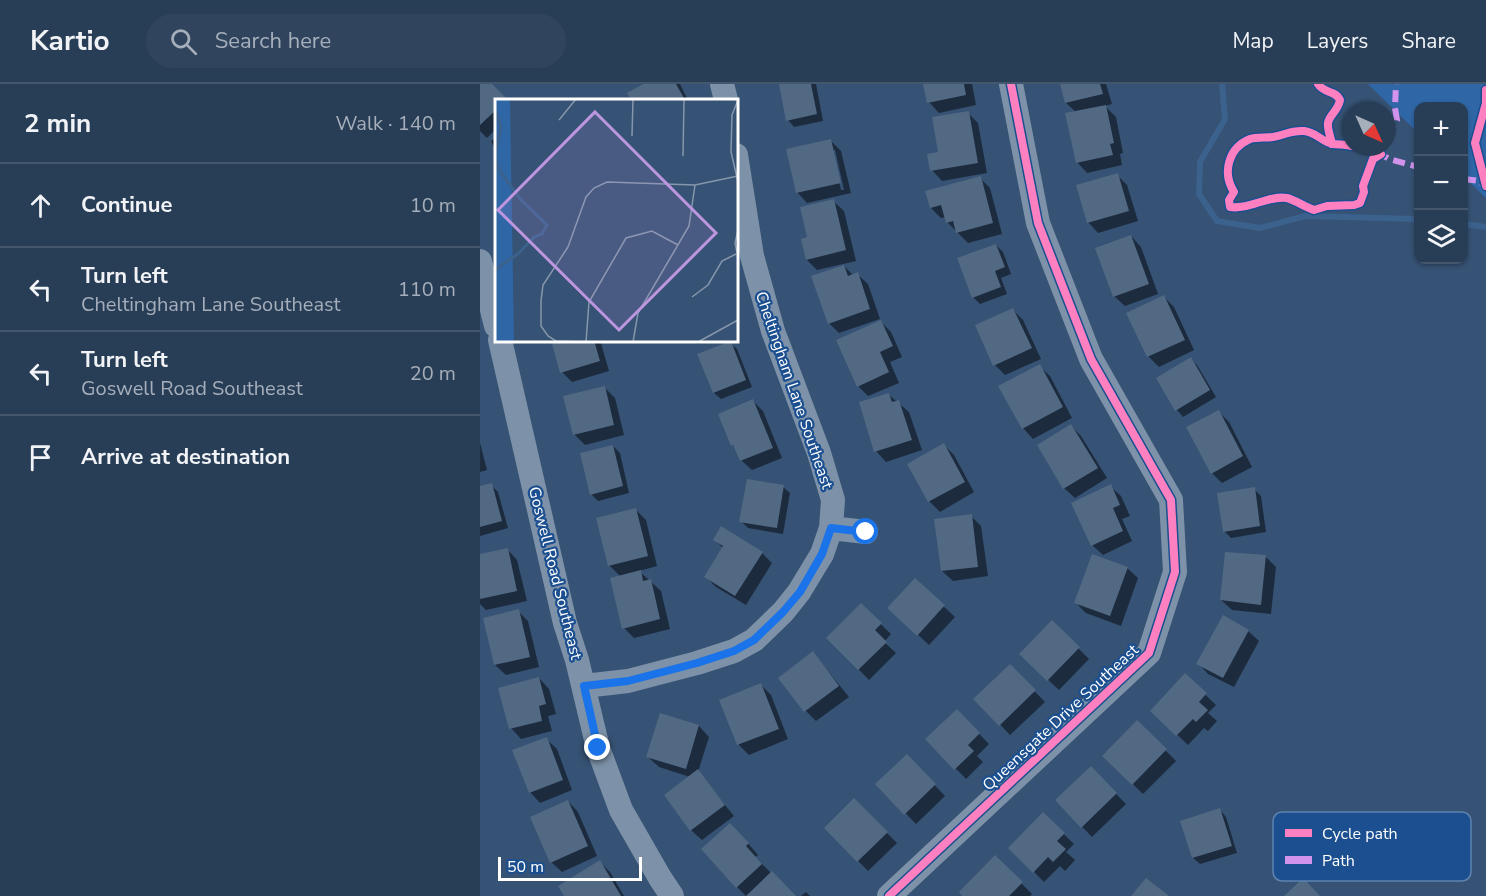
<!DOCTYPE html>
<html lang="en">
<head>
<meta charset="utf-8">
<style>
	body { margin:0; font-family:"Nunito Sans",sans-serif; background:#30455d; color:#f1f3f6 }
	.controls { position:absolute; right:18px; top:18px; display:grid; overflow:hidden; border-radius:12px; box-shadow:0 2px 4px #0004 }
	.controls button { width:54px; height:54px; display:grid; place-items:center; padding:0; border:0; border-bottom:2px solid #44576d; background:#283e57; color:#f1f3f6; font:30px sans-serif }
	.compass { position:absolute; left:862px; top:18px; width:54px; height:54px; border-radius:50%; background:#283e57; box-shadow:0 2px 4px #0004; rotate:135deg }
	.scale { position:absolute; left:18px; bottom:15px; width:144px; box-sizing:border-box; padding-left:6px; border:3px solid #fff; border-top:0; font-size:16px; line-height:21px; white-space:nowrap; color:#fff; -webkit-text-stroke:4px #1b4f8f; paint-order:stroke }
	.stop { position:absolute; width:18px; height:18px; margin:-14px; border:4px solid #1a73e8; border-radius:50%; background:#fff }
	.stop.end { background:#1a73e8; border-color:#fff; box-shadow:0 2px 6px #0008 }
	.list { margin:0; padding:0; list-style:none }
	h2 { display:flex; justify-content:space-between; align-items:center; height:78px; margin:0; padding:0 24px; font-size:26px }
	h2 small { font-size:20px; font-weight:400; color:#a5aeba }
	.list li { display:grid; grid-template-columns:39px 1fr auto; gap:18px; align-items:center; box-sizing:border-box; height:84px; padding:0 24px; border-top:2px solid #44576d }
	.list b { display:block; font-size:22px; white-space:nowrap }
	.list p { margin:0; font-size:20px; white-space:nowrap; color:#a5aeba }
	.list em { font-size:20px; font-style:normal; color:#a5aeba }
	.icon { flex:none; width:33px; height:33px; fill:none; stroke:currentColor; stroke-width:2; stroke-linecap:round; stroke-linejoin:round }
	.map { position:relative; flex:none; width:1006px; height:812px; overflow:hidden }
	header { display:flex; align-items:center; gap:36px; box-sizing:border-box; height:84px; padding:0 30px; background:#283e57; border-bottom:2px solid #44576d }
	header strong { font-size:28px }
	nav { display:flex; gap:33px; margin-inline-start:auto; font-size:21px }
	.search { width:420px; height:54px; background:#30455d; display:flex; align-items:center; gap:15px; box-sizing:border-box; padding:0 21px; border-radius:33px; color:#a5aeba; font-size:22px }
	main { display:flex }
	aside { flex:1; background:#283e57 }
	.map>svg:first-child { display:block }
	.green { fill:#2f66a5 }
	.shadow { fill:#0007; fill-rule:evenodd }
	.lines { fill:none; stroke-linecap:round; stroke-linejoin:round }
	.stream { stroke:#3b618d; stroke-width:6 }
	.building { fill:#526984 }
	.minor { stroke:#7d92a8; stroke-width:24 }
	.quiet { stroke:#d193ec; stroke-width:6; stroke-dasharray:12 6; stroke-linecap:butt }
	.cycleway-casing { stroke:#1b4f8f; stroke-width:11 }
	.cycleway { stroke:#ff80c0; stroke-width:8 }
	.route { stroke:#1a73e8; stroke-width:8 }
	.labels { text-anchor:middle; stroke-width:4.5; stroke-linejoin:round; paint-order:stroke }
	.street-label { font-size:16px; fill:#fff; stroke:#1b4f8f }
	.inset-river { fill:none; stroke:#3b618d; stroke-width:3 }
	.inset-road { fill:none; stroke:#8697ac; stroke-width:1.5 }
	.view { fill:#bd96df; fill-opacity:0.15; stroke:#bd96df; stroke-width:3 }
	.inset-edge { fill:none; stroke:#fff; stroke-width:3 }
	.key { fill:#1b4f8f; stroke:#5f84b1; stroke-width:1.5 }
	.key-label { font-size:16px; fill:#fff }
</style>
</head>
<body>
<header>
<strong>Kartio</strong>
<div class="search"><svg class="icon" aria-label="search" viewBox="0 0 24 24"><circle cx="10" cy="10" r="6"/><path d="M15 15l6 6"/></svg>Search here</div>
<nav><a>Map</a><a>Layers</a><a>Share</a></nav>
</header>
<main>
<aside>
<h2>2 min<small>Walk · 140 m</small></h2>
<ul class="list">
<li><svg class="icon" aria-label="ahead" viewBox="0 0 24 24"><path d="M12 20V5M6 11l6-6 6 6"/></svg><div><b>Continue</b></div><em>10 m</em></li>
<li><svg class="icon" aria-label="left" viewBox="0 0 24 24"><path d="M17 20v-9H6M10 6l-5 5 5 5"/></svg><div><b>Turn left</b><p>Cheltingham Lane Southeast</p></div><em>110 m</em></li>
<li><svg class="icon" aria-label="left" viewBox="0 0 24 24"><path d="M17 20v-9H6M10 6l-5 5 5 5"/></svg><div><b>Turn left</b><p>Goswell Road Southeast</p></div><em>20 m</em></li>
<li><svg class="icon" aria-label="arrive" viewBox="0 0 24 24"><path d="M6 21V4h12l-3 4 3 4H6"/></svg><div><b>Arrive at destination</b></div></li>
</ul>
</aside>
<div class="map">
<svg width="1006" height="812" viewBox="0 0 1006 812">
	<rect width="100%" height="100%" fill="#365274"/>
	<path class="green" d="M888,0H1006V114L984,93V22H938V49Z"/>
	<path class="shadow" d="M0,0H11L26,16H16V45L7,54L0,47Z
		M167,0H200L208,16H153L149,10Z
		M300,0H336L343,37L314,43L308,36Z
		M445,0H492L496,21L459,29L449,18Z
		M582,0H626L632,20L625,22L636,33L643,69L640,70L642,81L607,89L597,78L596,28L586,19Z
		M488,29L498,39L507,89L462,97L452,86L460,70Z
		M16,54V67L11,57Z
		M350,56L361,67L371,109L327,119L317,108ZM352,66H355L364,106H361Z
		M637,91L647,101L658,137L618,149L608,138Z
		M500,94L510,104L522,150L488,159L467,138L466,133L461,134L451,124Z
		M353,117L364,127L376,177L337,186L327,176L329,154Z
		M651,152L661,163L678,210L645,222L634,212Z
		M516,161L523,168L531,190L521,194L527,210L500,220L493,213Z
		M364,182L373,191L377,190L388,200L400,235L359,249L349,239Z
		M683,212L694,223L714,266L679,283L669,273L648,229Z
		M533,226L543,236L561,275L525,291L515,281Z
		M401,238L411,248L422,273L410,278L419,299L388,312L378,302Z
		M72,256H120L129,287L92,298L82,288Z
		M214,256H232L218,260Z
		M250,259L257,265L272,303L241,315L234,309Z
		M711,275L717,281L736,313L703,333L697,326Z
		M559,282L570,292L592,334L553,355L543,344Z
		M124,303L135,314L144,351L105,361L94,350Z
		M408,310L429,328L442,366L406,378L396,367Z
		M273,317L283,327L302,374L272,386L261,376L257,365L252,361Z
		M739,328L749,338L772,383L742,399L732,389Z
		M591,342L601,352L627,394L595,414L584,404Z
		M0,359L7,386L0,388Z
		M464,361L474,371L494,408L460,428L449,417L429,380Z
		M133,362L140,369L149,409L118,417L111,410Z
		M11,401L18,408L28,444L0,452V404Z
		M630,402L641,412L650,432L642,435L652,457L623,471L612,461Z
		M303,403L310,409L303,450L268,444L261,437Z
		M774,405L781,412L786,448L751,454L744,447Z
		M155,425L166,436L177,482L159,487L181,507L190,545L154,554L144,544L141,493L129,481Z
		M491,432L501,442L508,492L473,497L462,487Z
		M235,456L282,469L292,479L266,521L236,503L226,493L243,464Z
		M27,465L37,476L47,517L6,526L0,520V472Z
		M786,473L796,483L791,530L752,526L741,516Z
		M647,484L658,494L641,542L606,529L596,519Z
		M435,496L475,533L449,561L420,534Z
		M381,521L411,550L404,558L416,569L389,596L348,554Z
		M38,527L48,537L59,583L26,591L15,581Z
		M572,538L609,575L579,606L541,570Z
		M768,547L779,557L754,603L728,590L718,579Z
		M333,569L369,613L336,637L326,627L300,594Z
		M530,582L565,618L530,651L496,615Z
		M705,591L736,621L728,629L737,637L728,647L724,644L708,661L672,627Z
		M59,594L69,605L76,630L68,632L72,647L41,655L31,644Z
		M281,601L291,611L308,655L269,671L259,661L241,617Z
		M477,627L509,660L497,672L503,678L486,695L447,655Z
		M181,631L219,642L229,653L218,688L254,732L222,756L211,746L210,693L179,683L168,673Z
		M657,638L696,677L663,710L624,672Z
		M66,655L77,665L92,706L60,719L50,708Z
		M427,672L465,712L436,740L397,700Z
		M611,684L646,720L612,753L577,717Z
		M374,716L417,759L388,787L346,744Z
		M88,717L98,728L117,772L82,788L71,778Z
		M740,726L746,733L757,769L720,780L713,774L702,738Z
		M563,730L594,760L586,768L595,776L585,787L580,782L564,798L530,764Z
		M261,751L278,771L275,773L314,812H266L257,803Z
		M515,773L552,810L550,812H484Z
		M120,778L130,788L144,812H86Z
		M326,808L330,812H321Z"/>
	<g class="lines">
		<path class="stream" d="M742,0L745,35L720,78L719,110L737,137L780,144L825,132L938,135
			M984,140L1006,143"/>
	</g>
	<path class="building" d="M0,0H12L28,16H16V26L0,41Z
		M163,0H196L205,16H151L147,9Z
		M299,0H331L337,30L306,37Z
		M443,0H484L486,11L447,19Z
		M580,0H620L623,10L585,19Z
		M626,21L634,59L630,60L633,71L596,79L585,29Z
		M489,27L498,79L450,87L447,70L458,68L452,33Z
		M351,55L361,99L316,109L306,65Z
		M638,89L649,127L607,139L596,101Z
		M501,92L513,139L476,149L473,137L466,139L461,121L450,124L445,107Z
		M354,115L366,166L326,176L321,155L327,153L320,123Z
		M651,151L669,200L633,213L615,164Z
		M516,160L525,183L515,187L521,203L492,214L477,174Z
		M364,181L368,192L378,188L390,225L348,240L331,192Z
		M684,211L705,256L667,273L646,229Z
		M533,224L552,264L513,282L495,241Z
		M401,236L413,262L400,268L409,288L377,303L356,256Z
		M71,256H114L120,277L80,289Z
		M251,257L266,296L233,309L217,270Z
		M711,273L730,306L695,327L676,294Z
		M560,280L583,323L542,345L518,302Z
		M125,302L134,341L93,351L83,312Z
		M409,309L412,318L419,316L432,356L394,368L379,318Z
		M273,315L293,364L260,377L253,361L251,362L238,330Z
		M739,326L763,372L731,390L706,343Z
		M591,340L618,384L583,405L557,361Z
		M464,359L485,398L448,418L427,380Z
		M133,361L143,402L110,411L100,369Z
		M267,395L304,401L297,444L259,438Z
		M12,399L22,437L0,443V402Z
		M631,400L640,421L633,424L643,447L611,462L591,419Z
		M775,403L780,442L743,448L737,409Z
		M156,424L168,472L128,482L116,434Z
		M492,430L498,483L461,487L454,435Z
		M241,442L283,468L255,512L224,493L243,462L233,456Z
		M28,464L37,507L0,515V470Z
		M745,468L786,471L781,521L740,516Z
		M612,470L648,483L630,532L594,519Z
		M161,486L163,497L171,495L180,535L142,545L130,494Z
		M435,494L465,521L437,552L407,524Z
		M381,519L402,539L395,546L407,558L378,586L346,554Z
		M39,525L50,573L14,581L3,534Z
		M743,531L769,546L743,594L716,580Z
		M572,536L600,563L567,597L539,570Z
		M333,567L359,602L324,628L298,594Z
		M530,580L556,606L519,642L493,615Z
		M705,589L727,609L719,618L728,626L716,638L713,635L696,652L670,627Z
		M59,593L66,620L59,622L62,637L29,645L18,604Z
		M281,599L299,645L257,661L239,616Z
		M477,625L500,649L488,661L494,667L474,686L445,655Z
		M180,629L219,641L206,685L166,673Z
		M657,636L687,665L652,701L622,672Z
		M67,653L83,696L49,709L32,666Z
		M427,670L456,700L424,731L395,700Z
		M611,682L637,709L601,744L575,716Z
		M218,685L245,721L210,747L184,711Z
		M374,714L408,748L377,778L344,744Z
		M88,716L108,762L70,779L50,733Z
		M740,724L752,762L712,774L700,737Z
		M563,728L585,749L577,757L586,765L573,778L568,773L553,789L528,764Z
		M250,739L269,759L266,762L282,780L256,804L221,765Z
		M515,771L543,798L529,812H482L479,808Z
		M120,776L141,812H84L78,802Z
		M292,787L316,812H266Z
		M666,794L689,812H651Z
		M823,794L840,812H804Z"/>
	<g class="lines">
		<path class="minor" d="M242,0L246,16
			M0,177L16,242
			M20,256L85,539L97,576L118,664L141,726L180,794L192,812
			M351,444L386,448
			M104,602L148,597L217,579L254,567L274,556L303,528L319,508L342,470L351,444L353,416L339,369L293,247L272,172L256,71
			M409,812L669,569L695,488L691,416L611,275L558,139L531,0"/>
		<path class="quiet" d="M907,51L917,36L915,24L916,0
			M900,66L901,70L909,75L938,83
			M984,95L999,97L1006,103"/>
		<defs>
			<path id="cycleway" d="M838,0C844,10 856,6 860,16C858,27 849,31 848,39C847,45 851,54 852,60
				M1006,6V19L995,59L1006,102
				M871,62C865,60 859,61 853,60C842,58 836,48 824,47C811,46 805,51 793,53C786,54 777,53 770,55C748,64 742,89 754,108L749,116L750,123C769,126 788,111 807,114C815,116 825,123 834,126L847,122L874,121L880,119L884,108L883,102L893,75L901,70
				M409,812L669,569L695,488L691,416L611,275L558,139L531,0"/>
		</defs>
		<use href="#cycleway" class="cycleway-casing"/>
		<use href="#cycleway" class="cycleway"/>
	</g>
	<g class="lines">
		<path class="route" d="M118,664L104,602L148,597L217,579L254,567L274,556L303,528L320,508L342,470L351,444L386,448"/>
	</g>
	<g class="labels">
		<g class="street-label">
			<text transform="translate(315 306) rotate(71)" y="6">Cheltingham Lane Southeast</text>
			<text transform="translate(76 489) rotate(76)" y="6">Goswell Road Southeast</text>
			<text transform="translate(580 633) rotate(-43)" y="6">Queensgate Drive Southeast</text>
		</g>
	</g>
	<g transform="translate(15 15)">
		<rect width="243" height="243" fill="#365274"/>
		<path d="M0,0H15L19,243H0Z" fill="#2f66a5"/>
		<path class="inset-river" d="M0,10L6,28L0,57L3,69L26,101L52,126L47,135L39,138L24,154L0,171"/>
		<path class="inset-road" d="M243,1L237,16L236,53L243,83M64,21L81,0M137,37L138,0M188,57L189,0M243,131L240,144L243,158M197,198L213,186L227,162L241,155M91,243L61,242L53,237L46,227V202L48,186L73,148L91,98L99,89L112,83L200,86L243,77M91,243L94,203L131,139L157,132L183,146M138,243L143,214L194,127L200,86M203,243L243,221"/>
		<path class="view" d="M100,13L221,134L124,231L3,111Z"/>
		<rect width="243" height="243" class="inset-edge"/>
	</g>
	<rect x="793" y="728" width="198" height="69" rx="9" class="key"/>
	<rect x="805" y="745" width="27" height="8" fill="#ff80c0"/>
	<rect x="805" y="772" width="27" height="8" fill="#d193ec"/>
	<g class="key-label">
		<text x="842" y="755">Cycle path</text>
		<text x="842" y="782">Path</text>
	</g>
</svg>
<div class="controls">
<button>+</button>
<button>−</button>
<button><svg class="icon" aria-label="layers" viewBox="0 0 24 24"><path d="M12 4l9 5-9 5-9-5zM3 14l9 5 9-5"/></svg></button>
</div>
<svg class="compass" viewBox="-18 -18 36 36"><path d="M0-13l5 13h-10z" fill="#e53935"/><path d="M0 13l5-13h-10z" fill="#a5aeba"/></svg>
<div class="scale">50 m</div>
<div class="stop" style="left:386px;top:448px"></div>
<div class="stop end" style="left:118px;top:664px"></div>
</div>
</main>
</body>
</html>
